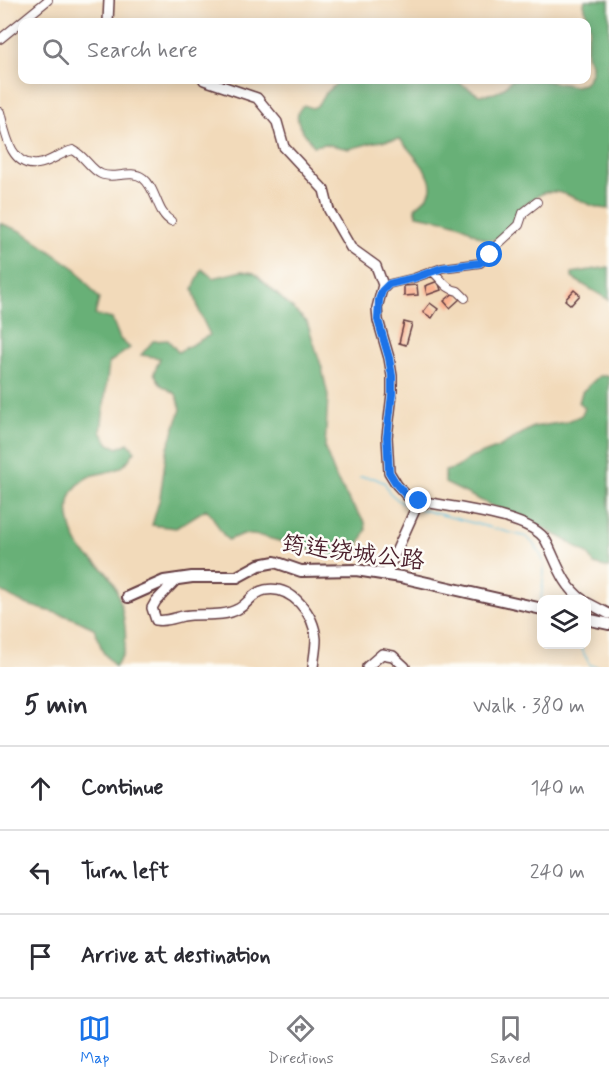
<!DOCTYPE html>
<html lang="en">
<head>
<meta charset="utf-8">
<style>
	body { margin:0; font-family:Mynerve,"LXGW WenKai TC",sans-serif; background:#f7f7f7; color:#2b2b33 }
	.controls { position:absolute; right:18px; bottom:18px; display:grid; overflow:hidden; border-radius:12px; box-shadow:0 3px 15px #0003 }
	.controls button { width:54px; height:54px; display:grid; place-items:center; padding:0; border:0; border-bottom:2px solid #e1e1e2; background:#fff; color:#2b2b33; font:30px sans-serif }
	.stop { position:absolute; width:18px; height:18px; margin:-14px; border:4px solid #1a73e8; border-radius:50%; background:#fff }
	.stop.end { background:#1a73e8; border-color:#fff; box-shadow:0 2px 6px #0008 }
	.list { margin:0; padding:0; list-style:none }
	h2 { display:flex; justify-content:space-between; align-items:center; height:78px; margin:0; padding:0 24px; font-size:26px }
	h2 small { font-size:20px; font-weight:400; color:#7c7c81 }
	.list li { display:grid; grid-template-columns:39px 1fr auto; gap:18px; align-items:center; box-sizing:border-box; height:84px; padding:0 24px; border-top:2px solid #e1e1e2 }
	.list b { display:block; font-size:22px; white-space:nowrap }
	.list em { font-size:20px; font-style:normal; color:#7c7c81 }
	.icon { flex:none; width:33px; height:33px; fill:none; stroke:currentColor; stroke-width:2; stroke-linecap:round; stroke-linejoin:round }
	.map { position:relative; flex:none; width:609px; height:667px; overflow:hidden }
	.search { position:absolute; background:#fff; box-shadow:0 3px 15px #0003; left:18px; right:18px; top:18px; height:66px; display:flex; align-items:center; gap:15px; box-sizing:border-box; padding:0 21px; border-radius:12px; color:#7c7c81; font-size:22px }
	.sheet { height:330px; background:#fff }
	nav { display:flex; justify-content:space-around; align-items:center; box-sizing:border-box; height:84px; border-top:2px solid #e1e1e2; background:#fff; font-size:16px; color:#7c7c81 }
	nav a { display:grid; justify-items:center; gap:3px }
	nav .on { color:#1a73e8 }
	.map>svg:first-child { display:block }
	.forest { fill:#67b077; stroke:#586851; stroke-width:1.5 }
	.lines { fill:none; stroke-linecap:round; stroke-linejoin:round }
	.stream { stroke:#5cbdda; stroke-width:1.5 }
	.building { fill:#f9b190 }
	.minor-casing { stroke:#633b40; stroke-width:10 }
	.tertiary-casing { stroke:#633b40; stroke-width:12 }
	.secondary-casing { stroke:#633b40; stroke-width:14 }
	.minor { stroke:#fff; stroke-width:8 }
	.tertiary { stroke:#fff; stroke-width:9 }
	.secondary { stroke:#fff; stroke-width:10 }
	.route { stroke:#1a73e8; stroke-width:8 }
	.labels { text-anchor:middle; stroke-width:5; stroke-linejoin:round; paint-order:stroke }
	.street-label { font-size:24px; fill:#4a1f2b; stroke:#fdfcf7 }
</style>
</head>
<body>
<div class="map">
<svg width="609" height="667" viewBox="0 0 609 667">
	<rect width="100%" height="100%" fill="#fdfcf7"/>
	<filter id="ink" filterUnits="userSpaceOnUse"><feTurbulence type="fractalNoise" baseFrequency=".0167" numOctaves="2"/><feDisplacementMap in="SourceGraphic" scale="12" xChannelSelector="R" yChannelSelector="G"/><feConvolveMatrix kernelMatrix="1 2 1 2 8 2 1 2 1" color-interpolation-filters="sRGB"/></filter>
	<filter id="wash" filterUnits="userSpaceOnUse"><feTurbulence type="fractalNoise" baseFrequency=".008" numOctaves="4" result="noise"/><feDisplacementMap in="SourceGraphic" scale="24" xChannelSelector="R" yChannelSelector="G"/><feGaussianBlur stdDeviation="1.35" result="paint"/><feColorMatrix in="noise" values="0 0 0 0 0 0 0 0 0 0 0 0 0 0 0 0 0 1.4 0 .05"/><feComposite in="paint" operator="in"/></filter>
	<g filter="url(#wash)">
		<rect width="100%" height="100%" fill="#f2daba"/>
		<path class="forest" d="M585,0H609V209C587,209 569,189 547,192C540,193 521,207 517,213C509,228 513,238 490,240C480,240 468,227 458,224C445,219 430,218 417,215L415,208C419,204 426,199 429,194C439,178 409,151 400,139L375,142L349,149L325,144L314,146C305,134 288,117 304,105L312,108L317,106L324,95L337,83L335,80H455L479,95L495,93L504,88L511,80H541L575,86L584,84L591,74V64L587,55V38L590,28L584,4Z
			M0,223L23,232L76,269L99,299L95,315L112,319L120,339L130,348L109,363L101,432L109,444L118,448L128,443L135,451C131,456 127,463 123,466C106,478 87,467 72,493C64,508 71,532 79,546C85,556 98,563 106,572C120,587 129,631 124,651C123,656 118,662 115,667L103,652L94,628C87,625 79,621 72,618C47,609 22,607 0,590Z
			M609,267V300L572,278V273Z
			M202,269L213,278L242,271L254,273L307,322L322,368L328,396L325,449L337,480L352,505L365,522L366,530L358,547L339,558L261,536L243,534L228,540C218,531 217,520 206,509L176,528L152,525L160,498L166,454L181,409L176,394L161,385L154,373L160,358L141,355L153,341L168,340L178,352L210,335L200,314L193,289Z
			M599,376H609V568L594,564L589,555L564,539L513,513L492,506L445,483V471L456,468L470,458L499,447L533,427L566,422L582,415L585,408L579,403L582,392Z"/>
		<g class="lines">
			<path class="stream" d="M360,477L374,478L385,483L389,492L400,502L411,506
				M419,509L527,537C553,563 542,571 541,603
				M579,644L590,665L599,667"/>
		</g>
		<g id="blocks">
			<path class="building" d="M438,281L441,290L427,295L425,286Z
				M417,285L418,295L404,296V286Z
				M574,290L580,295L571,305L565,300Z
				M456,291L461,298L450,308L444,301Z
				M430,303L438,309L432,318L423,312Z
				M404,322L412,324L406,345L399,343Z"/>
		</g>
	</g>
	<g filter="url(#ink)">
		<use href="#blocks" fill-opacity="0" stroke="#633b40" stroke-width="1.5"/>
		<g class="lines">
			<defs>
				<path id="minor" d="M0,39L48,0
					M0,112C5,131 10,168 38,164C49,163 60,153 73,150C85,156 90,169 101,174C114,180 130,169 143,178C157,189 156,212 171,221
					M432,271C442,279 445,289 458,291L465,298
					M382,291L389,284L414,278L442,268L480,263L490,255L496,246L519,225L523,213L537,202"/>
				<path id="tertiary" d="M108,22L109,0
					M204,80L257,98L277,122L284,147L324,190L329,210L351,248L376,266L383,285L377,308L378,320L389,358L392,376V394L387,437L389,472L397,485L407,496L419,501C448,507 533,515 546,541C557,562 562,585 583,600
					M386,574L419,501
					M177,579L156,601L152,608L156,620C167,622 174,618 183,616C201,613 222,618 238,609C248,604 253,592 265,590C292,585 314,614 316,639C316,648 314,658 313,667
					M586,602L609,614
					M367,667L382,654L393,656L405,667"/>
				<path id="secondary" d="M128,597L164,581L192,577H237L259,565L275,562L301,571L356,570L401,577L542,609
					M586,619L609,624"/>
			</defs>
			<use href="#minor" class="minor-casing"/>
			<use href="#tertiary" class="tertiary-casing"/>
			<use href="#secondary" class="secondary-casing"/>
			<use href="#minor" class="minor"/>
			<use href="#tertiary" class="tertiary"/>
			<use href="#secondary" class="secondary"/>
		</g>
	</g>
	<g class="lines" filter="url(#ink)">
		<path class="route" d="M419,501L407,496L397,485L389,472L387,437L392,394V376L389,358L378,320L379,300L382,291L389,284L414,278L442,268L480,263L490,255"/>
	</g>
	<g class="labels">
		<g class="street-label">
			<text transform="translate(353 552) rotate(7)" y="8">筠连绕城公路</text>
		</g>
	</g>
</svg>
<div class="controls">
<button><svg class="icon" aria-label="layers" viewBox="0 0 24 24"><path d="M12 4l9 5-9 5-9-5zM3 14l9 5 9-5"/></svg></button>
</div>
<div class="stop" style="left:490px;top:255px"></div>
<div class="stop end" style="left:419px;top:501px"></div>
<div class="search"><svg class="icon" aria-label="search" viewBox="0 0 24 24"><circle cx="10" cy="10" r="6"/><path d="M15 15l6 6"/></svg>Search here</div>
</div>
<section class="sheet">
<h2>5 min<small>Walk · 380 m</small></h2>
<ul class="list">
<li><svg class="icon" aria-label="ahead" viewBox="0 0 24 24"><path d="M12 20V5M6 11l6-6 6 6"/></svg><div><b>Continue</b></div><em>140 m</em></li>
<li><svg class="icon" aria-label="left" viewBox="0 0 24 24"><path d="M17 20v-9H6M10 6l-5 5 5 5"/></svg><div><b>Turn left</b></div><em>240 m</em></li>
<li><svg class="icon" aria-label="arrive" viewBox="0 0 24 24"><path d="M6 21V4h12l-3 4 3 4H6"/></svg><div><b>Arrive at destination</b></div></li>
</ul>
</section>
<nav>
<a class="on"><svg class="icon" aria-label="map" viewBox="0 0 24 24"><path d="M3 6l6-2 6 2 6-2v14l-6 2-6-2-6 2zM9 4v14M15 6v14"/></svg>Map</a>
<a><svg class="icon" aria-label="directions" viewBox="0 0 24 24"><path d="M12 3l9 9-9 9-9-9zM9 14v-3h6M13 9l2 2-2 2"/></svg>Directions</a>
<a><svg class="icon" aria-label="saved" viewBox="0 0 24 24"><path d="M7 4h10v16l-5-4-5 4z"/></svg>Saved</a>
</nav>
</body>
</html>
